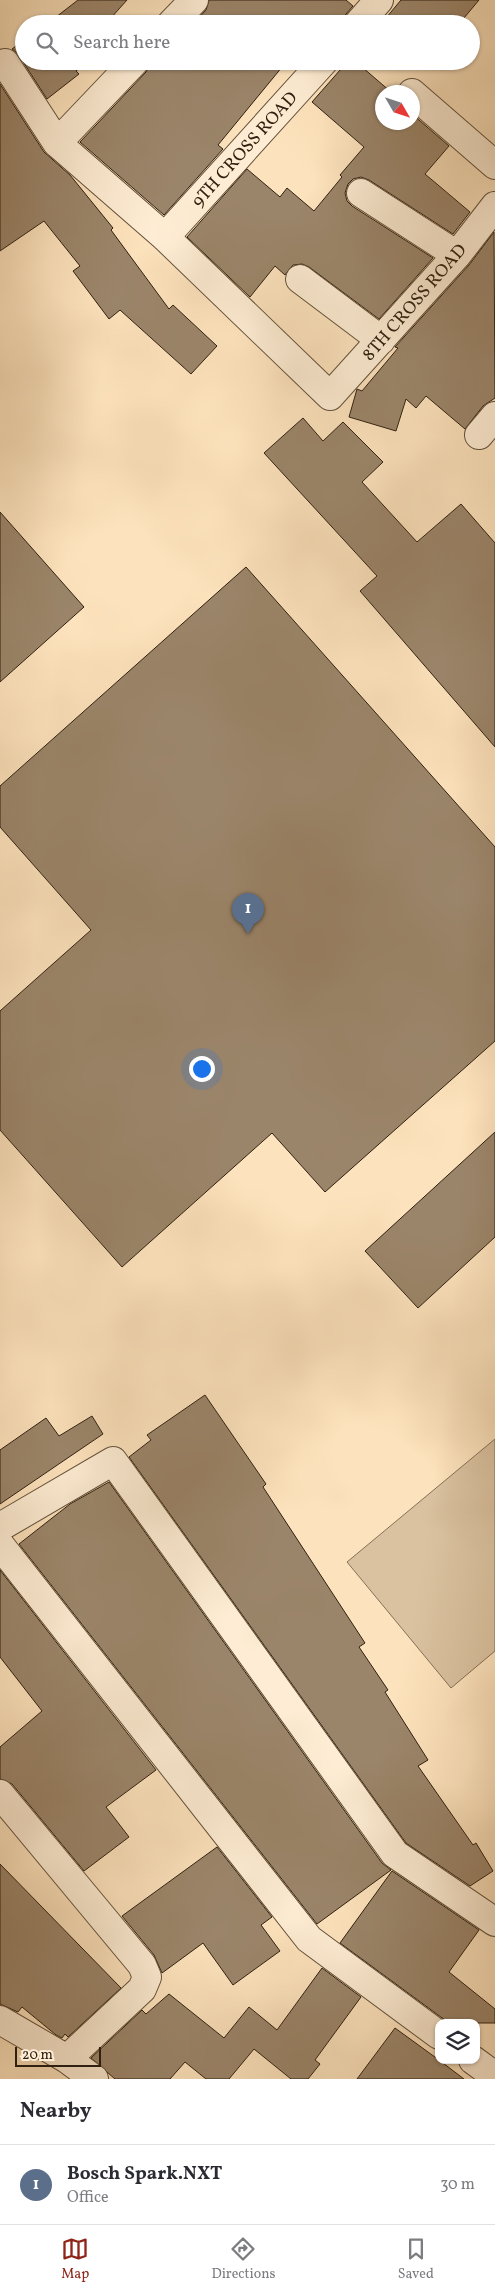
<!DOCTYPE html>
<html lang="en">
<head>
<meta charset="utf-8">
<style>
	body { margin:0; font-family:Vollkorn,serif; background:#f7f7f7; color:#2b2b33 }
	.controls { position:absolute; right:15px; bottom:15px; display:grid; overflow:hidden; border-radius:10px; box-shadow:0 1px 4px #0004 }
	.controls button { width:45px; height:45px; display:grid; place-items:center; padding:0; border:0; border-bottom:1px solid #e1e1e2; background:#fff; color:#2b2b33; font:25px sans-serif }
	.compass { position:absolute; left:375px; top:85px; width:45px; height:45px; border-radius:50%; background:#fff; box-shadow:0 1px 4px #0004; rotate:129deg }
	.scale { position:absolute; left:15px; bottom:12px; width:86px; box-sizing:border-box; padding-left:5px; border:2px solid #302010; border-top:0; font-size:14px; line-height:18px; white-space:nowrap; color:#302010; -webkit-text-stroke:4px #feedd4; paint-order:stroke }
	.you { position:absolute; left:201px; top:1068px; width:18px; height:18px; margin:-12px; border:4px solid #fff; border-radius:50%; background:#1a73e8; box-shadow:0 0 0 8px #1a73e833 }
	.badge { display:grid; place-items:center; width:32px; height:32px; border-radius:50%; background:#8f2418; color:#fff; font-size:16px; font-weight:700 }
	.pin { position:absolute; translate:-50% -41px; filter:drop-shadow(0 1px 2px #0008) }
	.pin::after { content:''; position:absolute; top:26px; width:18px; height:15px; background:inherit; clip-path:polygon(0 0,100% 0,50% 100%) }
	.list { margin:0; padding:0; list-style:none }
	h2 { display:flex; justify-content:space-between; align-items:center; height:65px; margin:0; padding:0 20px; font-size:21px }
	h2 small { font-size:16px; font-weight:400; color:#7c7c81 }
	.list li { display:grid; grid-template-columns:32px 1fr auto; gap:15px; align-items:center; box-sizing:border-box; height:80px; padding:0 20px; border-top:1px solid #e1e1e2 }
	.list b { display:block; font-size:19px; white-space:nowrap }
	.list p { margin:0; font-size:16px; white-space:nowrap; color:#7c7c81 }
	.list em { font-size:16px; font-style:normal; color:#7c7c81 }
	.icon { flex:none; width:28px; height:28px; fill:none; stroke:currentColor; stroke-width:2; stroke-linecap:round; stroke-linejoin:round }
	.map { position:relative; flex:none; width:495px; height:2079px; overflow:hidden }
	.search { position:absolute; background:#fff; box-shadow:0 1px 4px #0004; left:15px; right:15px; top:15px; height:55px; display:flex; align-items:center; gap:12px; box-sizing:border-box; padding:0 18px; border-radius:28px; color:#7c7c81; font-size:19px }
	.sheet { height:145px; background:#fff }
	nav { display:flex; justify-content:space-around; align-items:center; box-sizing:border-box; height:70px; border-top:1px solid #e1e1e2; background:#fff; font-size:14px; color:#7c7c81 }
	nav a { display:grid; justify-items:center; gap:2px }
	nav .on { color:#8f2418 }
	.map>svg:first-child { display:block }
	.green { fill:#dac2a0; stroke:#857158 }
	.building { fill:#9b856a; stroke:#302010 }
	.lines { fill:none; stroke-linecap:round; stroke-linejoin:round }
	.street-casing { stroke:#63513b; stroke-width:30 }
	.street { stroke:#feedd4; stroke-width:28 }
	.labels { text-anchor:middle; stroke-width:4.5; stroke-linejoin:round; paint-order:stroke }
	.street-label { font-size:18px; fill:#302010; stroke:#feedd4 }
</style>
</head>
<body>
<div class="map">
<svg width="495" height="2079" viewBox="0 0 495 2079">
	<rect width="100%" height="100%" fill="#fde3bd"/>
	<filter id="stains"><feTurbulence type="fractalNoise" baseFrequency=".004" numOctaves="4"/><feColorMatrix values="0 0 0 0 .2 0 0 0 0 .09 0 0 0 0 .02 0 0 0 .5 -.17"/></filter>
	<radialGradient id="worn" r=".72"><stop offset=".6" stop-color="#630" stop-opacity="0"/><stop offset="1" stop-color="#630" stop-opacity=".3"/></radialGradient>
	<path class="green" d="M495,1439V1651L451,1688L347,1562Z"/>
	<path class="building" d="M78,0H127L110,19L115,24H47Z
		M209,0H346L353,6L346,14L343,24H193L206,10Z
		M401,0H479L459,24H381Z
		M24,40V61H89L76,71L79,74L47,99L18,54L12,49Z
		M152,61H287L218,145L223,149L164,215L80,142L146,72Z
		M348,61H355L391,92H382V122H412V114L449,146L425,174L470,212L453,234L369,180L361,177L353,179L348,184L345,193L347,201L352,206L433,258L379,319L309,267L302,264L293,265L285,275L275,266L250,297L187,237L247,169L280,197L287,188L314,211L342,177L340,175L364,147L312,102Z
		M0,84L44,152L70,175L113,228L111,230L169,309L173,305L217,346L191,374L120,310L109,319L73,271L80,266L44,221L0,251Z
		M494,232L495,398L483,406L465,429L426,396L416,408L406,399L396,431L349,417L357,389L362,391L398,348L395,347L469,265Z
		M303,418L323,441L343,422L383,462L362,482L417,542L461,504L495,543V747L360,591L377,576L264,453Z
		M0,512L84,607L0,682Z
		M246,567L495,847V1041L325,1192L272,1133L122,1267L0,1130V1011L91,930L0,827V786Z
		M495,1132V1237L418,1308L365,1251Z
		M205,1395L266,1484L263,1487L365,1643L359,1647L388,1690L385,1692L428,1760L418,1766L473,1845L476,1843L493,1871L470,1886L406,1843L129,1457L151,1440L147,1435Z
		M92,1416L103,1434L0,1504V1450L46,1418L59,1436Z
		M109,1482L382,1863L391,1870L317,1924L19,1544L70,1504Z
		M0,1570L156,1770L106,1807L129,1837L84,1871L12,1784L0,1779V1747L42,1711L0,1657Z
		M217,1847L272,1917L261,1925L280,1951L233,1985L203,1943L162,1973L154,1955L122,1916Z
		M0,1864L121,1988L68,2037L65,2034L62,2038L56,2035L22,2007L18,2012L0,2004Z
		M392,1871L479,1930L449,1972L495,2009V2023H449L340,1943Z
		M322,1968L361,1997L315,2060L320,2064L308,2079H291L254,2049L229,2079H206L185,2062L170,2079H115L91,2058L142,2010L146,2014L169,1994L224,2038L249,2007L277,2030Z
		M395,2028L439,2060L464,2079H357Z"/>
	<g class="lines">
		<defs>
			<path id="street" d="M171,24L194,0
				M358,24L379,0
				M5,63L57,143L165,237L330,396L457,255L495,206
				M412,93L495,165
				M57,143L135,61
				M361,193L457,255
				M165,237L324,61
				M300,279L381,340
				M479,435L495,416
				M0,1527L113,1461L395,1854L495,1922
				M0,1545L309,1939L439,2035
				M0,1794L142,1965L147,1977L142,1989L67,2059
				M0,2020L67,2059L94,2079
				M473,2060L495,2076"/>
		</defs>
		<use href="#street" class="street-casing"/>
		<use href="#street" class="street"/>
	</g>
	<g class="labels">
		<g class="street-label">
			<text transform="translate(244 149) rotate(-48)" y="6">9TH CROSS ROAD</text>
			<text transform="translate(414 302) rotate(-49)" y="6">8TH CROSS ROAD</text>
		</g>
	</g>
	<rect width="100%" height="100%" filter="url(#stains)"/>
	<rect width="100%" height="100%" fill="url(#worn)"/>
</svg>
<div class="controls">
<button><svg class="icon" aria-label="layers" viewBox="0 0 24 24"><path d="M12 4l9 5-9 5-9-5zM3 14l9 5 9-5"/></svg></button>
</div>
<svg class="compass" viewBox="-18 -18 36 36"><path d="M0-13l5 13h-10z" fill="#e53935"/><path d="M0 13l5-13h-10z" fill="#7c7c81"/></svg>
<div class="scale">20 m</div>
<div class="you"></div>
<div class="pin badge" style="left:248px;top:934px;background:#5c6f8a">1</div>
<div class="search"><svg class="icon" aria-label="search" viewBox="0 0 24 24"><circle cx="10" cy="10" r="6"/><path d="M15 15l6 6"/></svg>Search here</div>
</div>
<section class="sheet">
<h2>Nearby<small></small></h2>
<ul class="list">
<li><span class="badge" style="background:#5c6f8a">1</span><div><b>Bosch Spark.NXT</b><p>Office</p></div><em>30 m</em></li>
</ul>
</section>
<nav>
<a class="on"><svg class="icon" aria-label="map" viewBox="0 0 24 24"><path d="M3 6l6-2 6 2 6-2v14l-6 2-6-2-6 2zM9 4v14M15 6v14"/></svg>Map</a>
<a><svg class="icon" aria-label="directions" viewBox="0 0 24 24"><path d="M12 3l9 9-9 9-9-9zM9 14v-3h6M13 9l2 2-2 2"/></svg>Directions</a>
<a><svg class="icon" aria-label="saved" viewBox="0 0 24 24"><path d="M7 4h10v16l-5-4-5 4z"/></svg>Saved</a>
</nav>
</body>
</html>
